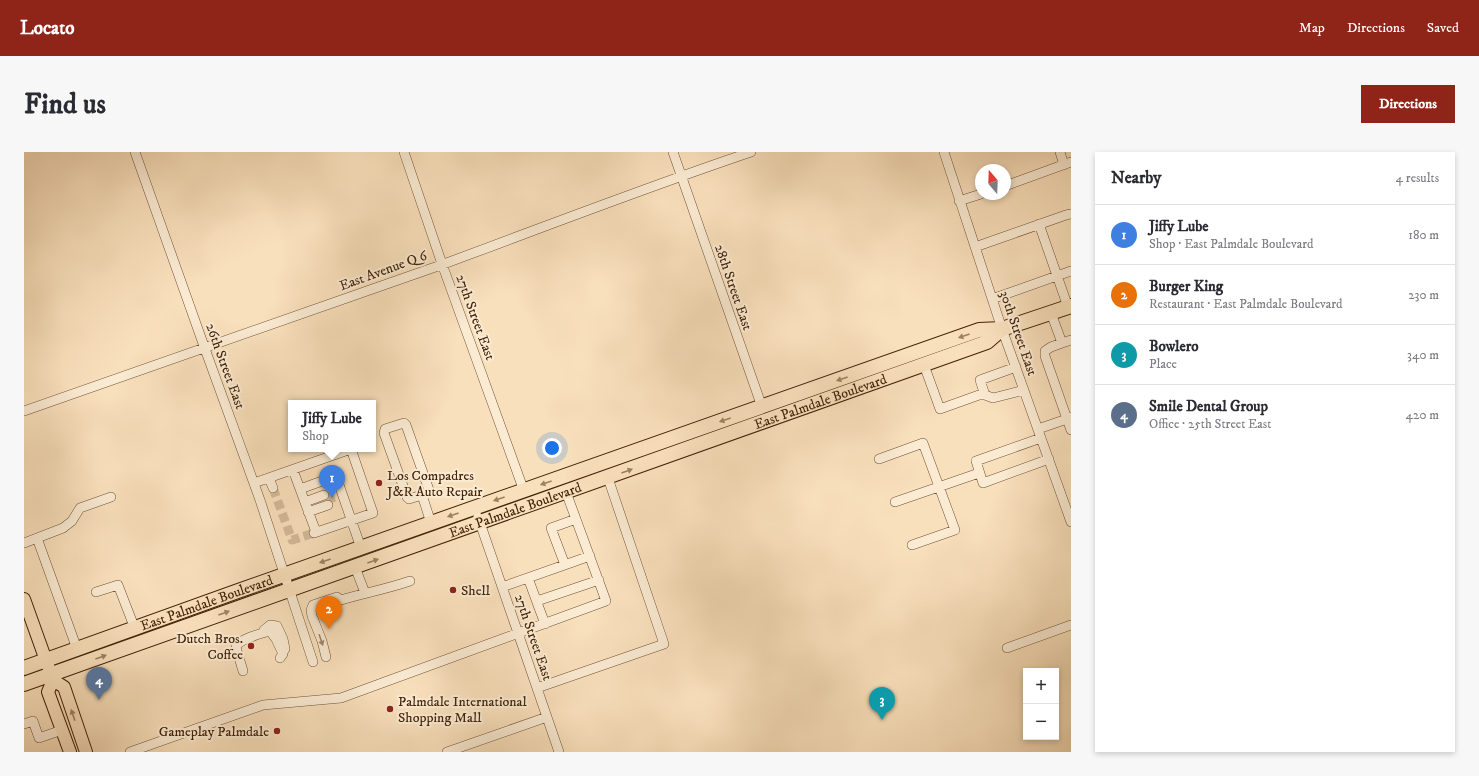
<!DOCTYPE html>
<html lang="en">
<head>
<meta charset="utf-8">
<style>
	body { margin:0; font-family:"IM FELL DW Pica",serif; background:#f7f7f7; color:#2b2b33 }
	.controls { position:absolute; right:12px; bottom:12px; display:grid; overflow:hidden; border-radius:0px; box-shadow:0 2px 6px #0003 }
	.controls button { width:36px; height:36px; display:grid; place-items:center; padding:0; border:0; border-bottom:1px solid #e1e1e2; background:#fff; color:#2b2b33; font:20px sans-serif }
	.compass { position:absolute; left:951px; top:12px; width:36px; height:36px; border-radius:50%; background:#fff; box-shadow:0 2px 6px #0003; rotate:341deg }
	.you { position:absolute; left:528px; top:296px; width:14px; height:14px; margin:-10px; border:3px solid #fff; border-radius:50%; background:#1a73e8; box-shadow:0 0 0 6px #1a73e833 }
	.badge { display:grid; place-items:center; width:26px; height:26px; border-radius:50%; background:#8f2418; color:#fff; font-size:13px; font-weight:700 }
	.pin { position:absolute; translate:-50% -33px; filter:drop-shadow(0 1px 2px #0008) }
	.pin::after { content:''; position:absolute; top:21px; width:14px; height:12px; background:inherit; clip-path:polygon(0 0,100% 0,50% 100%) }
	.popup { position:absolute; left:264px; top:248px; width:88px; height:52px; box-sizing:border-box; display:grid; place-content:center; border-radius:0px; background:#fff; filter:drop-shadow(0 1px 3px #0005); font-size:13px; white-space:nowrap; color:#7c7c81 }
	.popup b { font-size:15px; color:#2b2b33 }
	.popup::after { content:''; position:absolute; left:50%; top:100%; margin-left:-8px; border:8px solid transparent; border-top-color:#fff }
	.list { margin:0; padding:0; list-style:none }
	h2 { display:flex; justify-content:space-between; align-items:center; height:52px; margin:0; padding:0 16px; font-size:17px }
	h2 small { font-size:13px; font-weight:400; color:#7c7c81 }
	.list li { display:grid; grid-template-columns:26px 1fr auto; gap:12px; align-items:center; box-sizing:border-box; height:60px; padding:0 16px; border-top:1px solid #e1e1e2 }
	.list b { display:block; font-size:15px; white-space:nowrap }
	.list p { margin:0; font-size:13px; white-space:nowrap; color:#7c7c81 }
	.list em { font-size:13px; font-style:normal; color:#7c7c81 }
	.map { position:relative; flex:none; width:1047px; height:600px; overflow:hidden; border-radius:0px }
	header { display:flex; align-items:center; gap:24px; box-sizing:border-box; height:56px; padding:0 20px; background:#8f2418; color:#fff }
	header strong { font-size:19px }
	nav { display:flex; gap:22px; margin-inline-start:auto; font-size:14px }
	.intro { display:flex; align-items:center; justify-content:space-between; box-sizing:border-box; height:96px; padding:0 24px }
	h1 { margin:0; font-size:28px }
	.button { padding:10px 18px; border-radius:0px; background:#8f2418; color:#fff; font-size:14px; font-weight:700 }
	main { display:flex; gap:24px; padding:0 24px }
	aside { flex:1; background:#fff; border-radius:0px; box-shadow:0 2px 6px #0003 }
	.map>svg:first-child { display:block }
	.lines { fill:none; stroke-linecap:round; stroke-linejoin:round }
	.minor-tunnel { stroke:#d4ba98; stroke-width:9; stroke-dasharray:9 4.5; stroke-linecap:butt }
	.minor-casing { stroke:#6f5236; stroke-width:10 }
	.major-casing { stroke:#412309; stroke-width:14 }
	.highway-casing { stroke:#412309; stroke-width:16 }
	.minor { stroke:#fbebd3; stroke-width:9 }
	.major { stroke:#f9e0bc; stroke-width:12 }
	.highway { stroke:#f9e0bc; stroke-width:14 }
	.oneway { fill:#9d8262 }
	.oneway2 { fill:#9e876e }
	.poi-dot { fill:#8f2418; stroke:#fbebd3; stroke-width:1.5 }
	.labels { text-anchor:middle; stroke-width:4; stroke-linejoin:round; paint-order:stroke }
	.street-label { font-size:14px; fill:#412309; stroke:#fbebd3 }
	.poi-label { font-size:14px; fill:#412309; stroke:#fbebd3; text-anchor:start }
</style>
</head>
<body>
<header>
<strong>Locato</strong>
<nav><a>Map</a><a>Directions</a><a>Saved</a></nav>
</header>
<div class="intro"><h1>Find us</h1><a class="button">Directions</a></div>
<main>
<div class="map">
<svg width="1047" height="600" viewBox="0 0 1047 600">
	<rect width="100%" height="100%" fill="#f9e0bc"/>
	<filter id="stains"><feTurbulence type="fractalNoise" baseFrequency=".005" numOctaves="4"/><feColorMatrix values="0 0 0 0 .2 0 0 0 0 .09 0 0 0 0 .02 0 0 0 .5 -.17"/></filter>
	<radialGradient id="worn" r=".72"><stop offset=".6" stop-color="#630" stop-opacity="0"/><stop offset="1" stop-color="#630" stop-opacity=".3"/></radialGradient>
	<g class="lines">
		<path class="minor-tunnel" d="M249,336L268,388L290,381
			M302,348L313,344"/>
		<defs>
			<path id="minor" d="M111,0L181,197L236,348L289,510
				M380,0L418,112L500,339
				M649,0L738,255
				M920,0L978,177L1047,370
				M1036,0L1040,13
				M981,34L1047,10
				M935,49L957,42
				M1015,72L1044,155
				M951,95L1042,63L1047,62
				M968,147L1047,119
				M1027,161L1038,191L1047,188
				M900,213L916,257L955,243H961L969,246L1000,238
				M961,243L956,228L992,215
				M0,259C139,211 278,163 417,113C520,75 623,35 727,0
				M1047,265L1043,267L1047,278
				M1014,277L1043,267L1021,204V199L1027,195L1038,191
				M1017,286L952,309L959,331L1025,307
				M855,307L899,291L931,378L888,393
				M269,318L276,337
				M245,326L249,336
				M230,331L327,297L349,361L290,381
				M398,343L385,347L383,345L360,281L361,277L380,271L382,273L405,338L403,340L398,343L407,371
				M281,350L300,343
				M871,350L955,321
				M284,360L304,353
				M454,365L535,600
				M292,380L276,337L312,324L337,396
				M13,386L53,497
				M0,391L39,376L48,369L56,356L87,345
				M541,413L527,376L552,367
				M331,415L341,441
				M504,426L521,472
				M478,435L566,404
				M72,440L94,433L111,477
				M513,449L575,428
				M240,478L246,473L253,474L259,487L261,497L259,500
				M983,496L1047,473
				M302,505L298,489L288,464L287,458L289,453L313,445L317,448C340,441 363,437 386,429
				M219,519L213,499L212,493C222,485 235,482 246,479L252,487L259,502L256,506
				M513,536L640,492L584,326
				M0,572L9,569L15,586L38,578
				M106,600L239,553L317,546L582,449L542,340
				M423,600L523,565"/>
			<path id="major" d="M0,447L29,528L40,535L62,600
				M29,528L24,540L46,600"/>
			<g id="highway">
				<path id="s1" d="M0,516L214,439L955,178L978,177L1047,154"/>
				<path id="s2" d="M0,532L963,190L978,177"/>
			</g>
		</defs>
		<use href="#minor" class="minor-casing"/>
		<use href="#major" class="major-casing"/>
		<use href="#highway" class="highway-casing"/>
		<use href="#minor" class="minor"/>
		<use href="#major" class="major"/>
		<use href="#highway" class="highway"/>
	</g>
	<defs><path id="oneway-solid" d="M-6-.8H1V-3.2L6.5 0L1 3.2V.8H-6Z"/></defs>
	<g class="oneway">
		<use href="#oneway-solid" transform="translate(940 184) rotate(161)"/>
		<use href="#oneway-solid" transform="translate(818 227) rotate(161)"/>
		<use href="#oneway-solid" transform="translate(701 268) rotate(161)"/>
		<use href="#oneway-solid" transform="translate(603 319) rotate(-20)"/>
		<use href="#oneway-solid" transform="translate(522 331) rotate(161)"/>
		<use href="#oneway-solid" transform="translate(475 347) rotate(161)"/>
		<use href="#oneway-solid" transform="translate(429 363) rotate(161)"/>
		<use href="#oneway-solid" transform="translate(301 409) rotate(161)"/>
		<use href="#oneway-solid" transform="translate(349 409) rotate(-20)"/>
		<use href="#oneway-solid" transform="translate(200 461) rotate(-20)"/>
		<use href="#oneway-solid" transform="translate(77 505) rotate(-20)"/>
		<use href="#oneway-solid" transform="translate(49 563) rotate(-109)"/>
	</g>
	<use class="oneway2" href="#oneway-solid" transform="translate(297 488) rotate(71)"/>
	<g class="poi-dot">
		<circle cx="355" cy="331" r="4"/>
		<circle cx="429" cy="438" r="4"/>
		<circle cx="227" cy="494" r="4"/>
		<circle cx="366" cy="557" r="4"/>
		<circle cx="253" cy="579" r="4"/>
	</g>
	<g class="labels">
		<g class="street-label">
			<text transform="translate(359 118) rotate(-20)" y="5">East Avenue Q 6</text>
			<text transform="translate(710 135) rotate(71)" y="5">28th Street East</text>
			<text transform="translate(452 165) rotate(70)" y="5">27th Street East</text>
			<text transform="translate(995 181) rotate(71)" y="5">30th Street East</text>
			<text transform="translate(202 214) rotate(70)" y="5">26th Street East</text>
			<text dy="5" stroke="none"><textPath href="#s2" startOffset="845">East Palmdale Boulevard</textPath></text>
			<text dy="5" stroke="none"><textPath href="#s2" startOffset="521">East Palmdale Boulevard</textPath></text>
			<text dy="5" stroke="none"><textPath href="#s1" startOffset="194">East Palmdale Boulevard</textPath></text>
			<text transform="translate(510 485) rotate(71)" y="5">27th Street East</text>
		</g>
		<g class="poi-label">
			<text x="363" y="328">Los Compadres<tspan x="363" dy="16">J&amp;R Auto Repair</tspan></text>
			<text x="437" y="443">Shell</text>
			<text x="219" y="491" text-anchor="end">Dutch Bros.<tspan x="219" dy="16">Coffee</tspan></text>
			<text x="374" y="554">Palmdale International<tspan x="374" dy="16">Shopping Mall</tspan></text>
			<text x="245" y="584" text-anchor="end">Gameplay Palmdale</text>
		</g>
	</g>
	<rect width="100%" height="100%" filter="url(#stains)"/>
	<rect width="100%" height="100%" fill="url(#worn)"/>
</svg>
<div class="controls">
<button>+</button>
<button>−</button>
</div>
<svg class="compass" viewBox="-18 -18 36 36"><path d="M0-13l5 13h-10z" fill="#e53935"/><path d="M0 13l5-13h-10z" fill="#7c7c81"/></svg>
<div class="you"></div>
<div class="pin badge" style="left:308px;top:346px;background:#3f7fe0">1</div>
<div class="popup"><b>Jiffy Lube</b>Shop</div>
<div class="pin badge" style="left:305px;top:477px;background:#e8710a">2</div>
<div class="pin badge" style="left:858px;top:568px;background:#0f9aa8">3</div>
<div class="pin badge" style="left:75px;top:548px;background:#5c6f8a">4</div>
</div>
<aside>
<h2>Nearby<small>4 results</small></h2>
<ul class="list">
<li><span class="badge" style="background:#3f7fe0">1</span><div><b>Jiffy Lube</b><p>Shop · East Palmdale Boulevard</p></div><em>180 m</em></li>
<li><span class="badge" style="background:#e8710a">2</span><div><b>Burger King</b><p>Restaurant · East Palmdale Boulevard</p></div><em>230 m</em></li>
<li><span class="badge" style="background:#0f9aa8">3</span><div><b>Bowlero</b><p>Place</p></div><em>340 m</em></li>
<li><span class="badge" style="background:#5c6f8a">4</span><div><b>Smile Dental Group</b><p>Office · 25th Street East</p></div><em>420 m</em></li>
</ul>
</aside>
</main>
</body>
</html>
